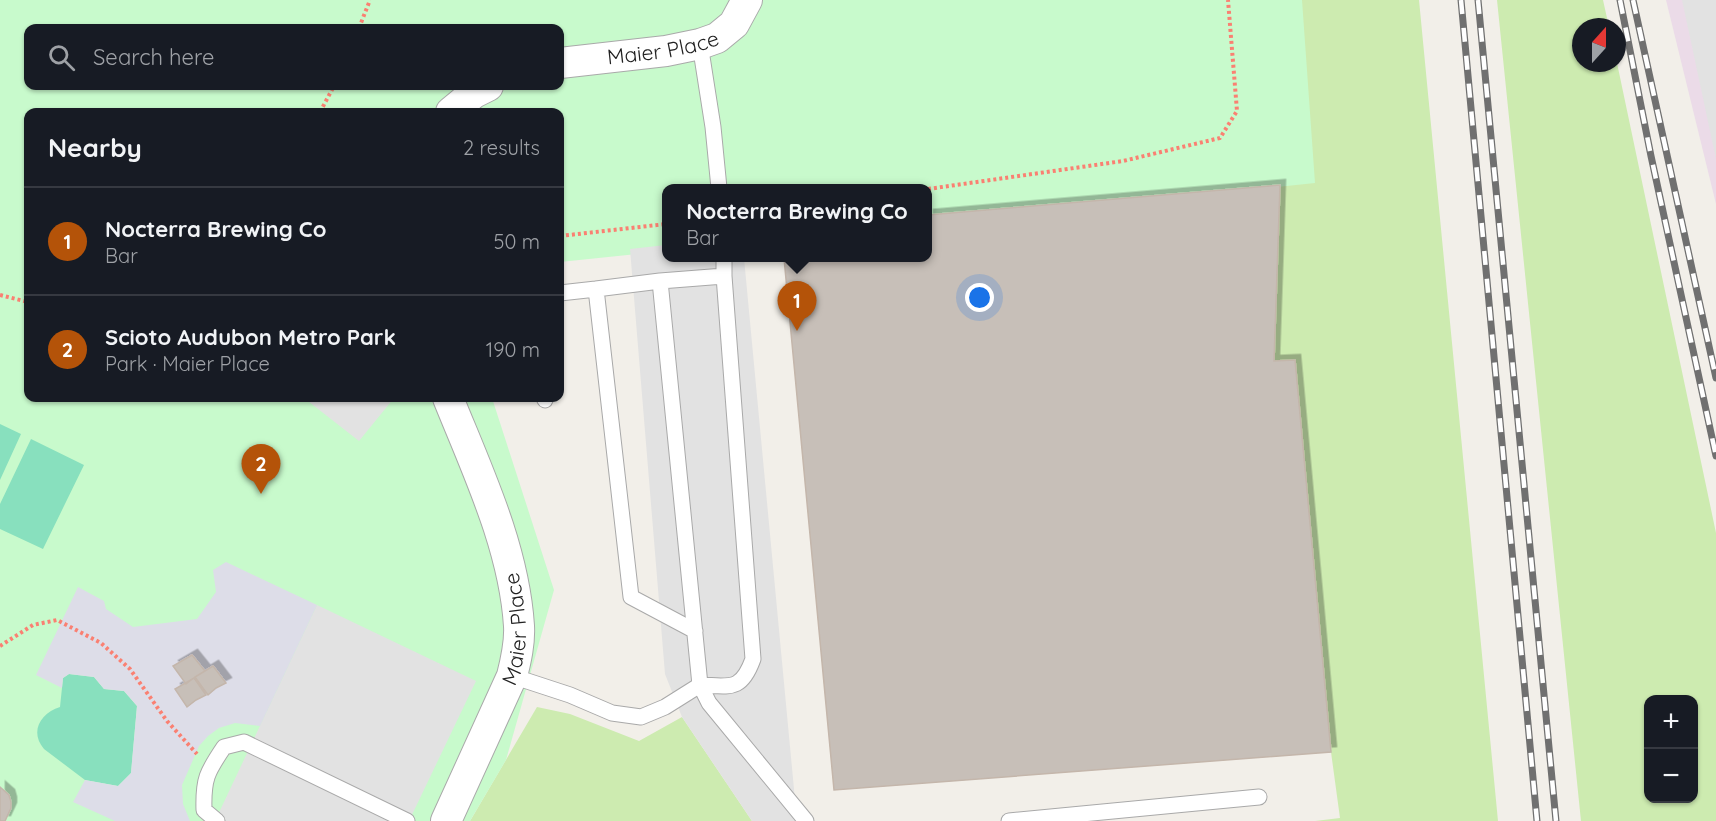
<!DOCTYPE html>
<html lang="en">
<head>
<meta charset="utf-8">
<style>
	body { margin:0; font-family:Quicksand,sans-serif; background:#242831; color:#f1f3f6 }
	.controls { position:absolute; right:18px; bottom:18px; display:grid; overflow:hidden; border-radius:12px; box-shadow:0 2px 4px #0004 }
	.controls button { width:54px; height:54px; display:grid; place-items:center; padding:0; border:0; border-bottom:2px solid #363941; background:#171b24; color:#f1f3f6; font:30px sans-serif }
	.compass { position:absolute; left:1572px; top:18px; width:54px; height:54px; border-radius:50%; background:#171b24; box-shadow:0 2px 4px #0004; rotate:21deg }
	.you { position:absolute; left:980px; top:298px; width:21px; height:21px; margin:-15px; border:4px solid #fff; border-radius:50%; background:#1a73e8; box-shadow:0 0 0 9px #1a73e833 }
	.badge { display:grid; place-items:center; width:39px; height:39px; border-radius:50%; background:#b45309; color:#fff; font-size:20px; font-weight:700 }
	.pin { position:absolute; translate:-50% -50px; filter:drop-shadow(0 2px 3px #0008) }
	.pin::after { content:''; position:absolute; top:32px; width:21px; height:18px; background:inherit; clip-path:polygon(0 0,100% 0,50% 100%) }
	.popup { position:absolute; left:662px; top:184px; width:270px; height:78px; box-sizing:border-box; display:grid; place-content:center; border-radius:12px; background:#171b24; filter:drop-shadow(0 2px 4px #0005); font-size:20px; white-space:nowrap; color:#9ea1a6 }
	.popup b { font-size:22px; color:#f1f3f6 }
	.popup::after { content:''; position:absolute; left:50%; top:100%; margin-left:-12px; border:12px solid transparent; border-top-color:#171b24 }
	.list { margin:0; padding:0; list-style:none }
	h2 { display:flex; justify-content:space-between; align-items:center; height:78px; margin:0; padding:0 24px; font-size:26px }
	h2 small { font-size:20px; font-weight:400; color:#9ea1a6 }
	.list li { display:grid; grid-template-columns:39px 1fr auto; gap:18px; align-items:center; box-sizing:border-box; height:108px; padding:0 24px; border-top:2px solid #363941 }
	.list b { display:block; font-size:22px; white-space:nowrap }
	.list p { margin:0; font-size:20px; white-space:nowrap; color:#9ea1a6 }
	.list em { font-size:20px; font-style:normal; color:#9ea1a6 }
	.icon { flex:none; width:33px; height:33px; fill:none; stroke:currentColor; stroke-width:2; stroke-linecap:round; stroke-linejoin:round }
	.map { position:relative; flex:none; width:1716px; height:821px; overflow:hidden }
	.search { position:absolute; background:#171b24; box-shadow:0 2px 4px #0004; left:24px; top:24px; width:540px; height:66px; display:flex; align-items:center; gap:15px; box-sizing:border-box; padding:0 21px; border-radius:12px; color:#9ea1a6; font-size:22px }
	.panel { position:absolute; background:#171b24; box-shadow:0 2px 4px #0004; left:24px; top:108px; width:540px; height:294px; border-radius:12px }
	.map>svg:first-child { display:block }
	.industrial { fill:#ebdbe8 }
	.grass { fill:#cdebb0; fill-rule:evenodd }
	.park { fill:#c8facc; fill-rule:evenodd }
	.pitch { fill:#88e0be }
	.parking { fill:#e2e2e2 }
	.plaza { fill:#dddde8 }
	.building { fill:#c7bfb8; stroke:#c4b6ab; stroke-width:1.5; filter:url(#shadow) }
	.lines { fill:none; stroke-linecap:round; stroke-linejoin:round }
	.service-casing { stroke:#a9a9a9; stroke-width:17 }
	.minor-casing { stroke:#a9a9a9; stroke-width:32 }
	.path { stroke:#fa8072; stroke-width:4; stroke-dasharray:3 3; stroke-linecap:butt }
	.service { stroke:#fff; stroke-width:15 }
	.minor { stroke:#fff; stroke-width:30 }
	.rail-casing { stroke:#707070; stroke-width:7 }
	.rail { stroke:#fff; stroke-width:4.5; stroke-dasharray:14; stroke-linecap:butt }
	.labels { text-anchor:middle; stroke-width:4.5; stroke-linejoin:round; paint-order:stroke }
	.street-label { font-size:21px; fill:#222; stroke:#fff }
</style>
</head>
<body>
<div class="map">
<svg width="1716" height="821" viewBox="0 0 1716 821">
	<defs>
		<filter id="shadow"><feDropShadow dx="5.5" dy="-5.5" stdDeviation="0" flood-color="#0004"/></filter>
	</defs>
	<rect width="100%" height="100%" fill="#f2efe9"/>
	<path class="industrial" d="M1666,0H1716V204Z"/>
	<path class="grass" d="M1239,0H1419L1498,821H1315L1340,818L1331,752L1295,360L1274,361L1280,185Z
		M1497,0H1603L1609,27H1581V63H1617L1716,533V821H1581ZM1648,700H1694V798H1648Z
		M537,707L570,714L639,741L682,717L752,821H470Z"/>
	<path class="park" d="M0,0H1302L1315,183L928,223V188H666V251L560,262V112H28V398H492L554,590L506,760L470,821H0ZM28,28H560V86H28Z"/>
	<path class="pitch" d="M0,424L21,434L0,480Z
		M31,439L84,465L43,549L0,529V504Z
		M69,674L94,677L104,689L124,691L137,706L131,773L118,786L85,780L44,749C29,731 41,713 60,707L63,678Z"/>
	<path class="parking" d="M1682,0H1716V159Z
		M666,245V258H744L797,821H752L682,717L665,674L630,249Z
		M304,398H394L359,441Z
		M317,605L476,681L409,821H215Z"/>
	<path class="plaza" d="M226,562L317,605L260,726L235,723L219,728L208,736L199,746L182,785L183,804L190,821H115L73,802L85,780L118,786L131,773L137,706L124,691L104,689L94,677L69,674L63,678L62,688L36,675L78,587L104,601L106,609L133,627L197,619L216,592L213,570Z"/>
	<path class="building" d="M1280,185L1274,361L1295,360L1331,752L834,790L784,258H928V215Z
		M192,655L205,671L195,677L186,684L173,666Z
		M213,666L226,683L216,688L208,695L195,677Z
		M194,678L206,695L196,700L187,707L175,689Z
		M0,787L9,795L11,802V808L5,821H0Z"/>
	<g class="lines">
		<defs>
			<path id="service" d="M700,44L713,127L719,188
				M724,258V276
				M660,281L596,289L631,597L695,631
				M560,293L596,289
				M544,398L545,400
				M512,676L570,695L612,713L641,717L665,707L700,685L660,281L724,276L753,659C741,692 730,686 700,685L709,703L806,821
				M217,821L204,810C203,779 207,772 224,747L244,742L407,821
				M1009,821L1259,797"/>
			<g id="minor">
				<path id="s1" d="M560,63L666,51L700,44L717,38L734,24L747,0"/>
				<path d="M451,112L474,93L488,86"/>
				<path id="s2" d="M446,821L512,676C516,660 520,643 519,626C514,547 477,470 448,398"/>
			</g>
		</defs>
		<use href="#service" class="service-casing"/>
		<use href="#minor" class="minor-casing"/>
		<path class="path" d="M359,28L370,0
			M320,112L334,86
			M928,189L1123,161L1220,138L1237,111L1228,0
			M560,236L666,224
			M0,295L28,302
			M0,646L33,625L57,620L101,643L130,669L167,721L197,754"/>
		<use href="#service" class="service"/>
		<use href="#minor" class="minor"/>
		<defs>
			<path id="rail" d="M1461,0L1537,821
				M1478,0L1556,821
				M1620,0L1651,156L1716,456
				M1633,0L1716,378"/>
		</defs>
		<use href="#rail" class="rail-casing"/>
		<use href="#rail" class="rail"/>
	</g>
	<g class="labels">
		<g class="street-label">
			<text dy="7" stroke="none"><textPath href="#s1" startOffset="104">Maier Place</textPath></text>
			<text dy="7" stroke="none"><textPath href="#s2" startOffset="207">Maier Place</textPath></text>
		</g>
	</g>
</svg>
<div class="controls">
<button>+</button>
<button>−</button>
</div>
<svg class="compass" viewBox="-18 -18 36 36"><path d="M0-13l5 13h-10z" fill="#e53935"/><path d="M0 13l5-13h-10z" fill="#9ea1a6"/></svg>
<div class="you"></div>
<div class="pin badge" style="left:797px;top:331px">1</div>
<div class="popup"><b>Nocterra Brewing Co</b>Bar</div>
<div class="pin badge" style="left:261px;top:494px">2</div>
<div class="search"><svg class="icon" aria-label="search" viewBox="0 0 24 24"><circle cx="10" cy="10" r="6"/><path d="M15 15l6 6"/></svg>Search here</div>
<section class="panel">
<h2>Nearby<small>2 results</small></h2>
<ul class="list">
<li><span class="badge">1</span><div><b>Nocterra Brewing Co</b><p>Bar</p></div><em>50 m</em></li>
<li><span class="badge">2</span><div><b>Scioto Audubon Metro Park</b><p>Park · Maier Place</p></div><em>190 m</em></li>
</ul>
</section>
</div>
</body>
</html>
